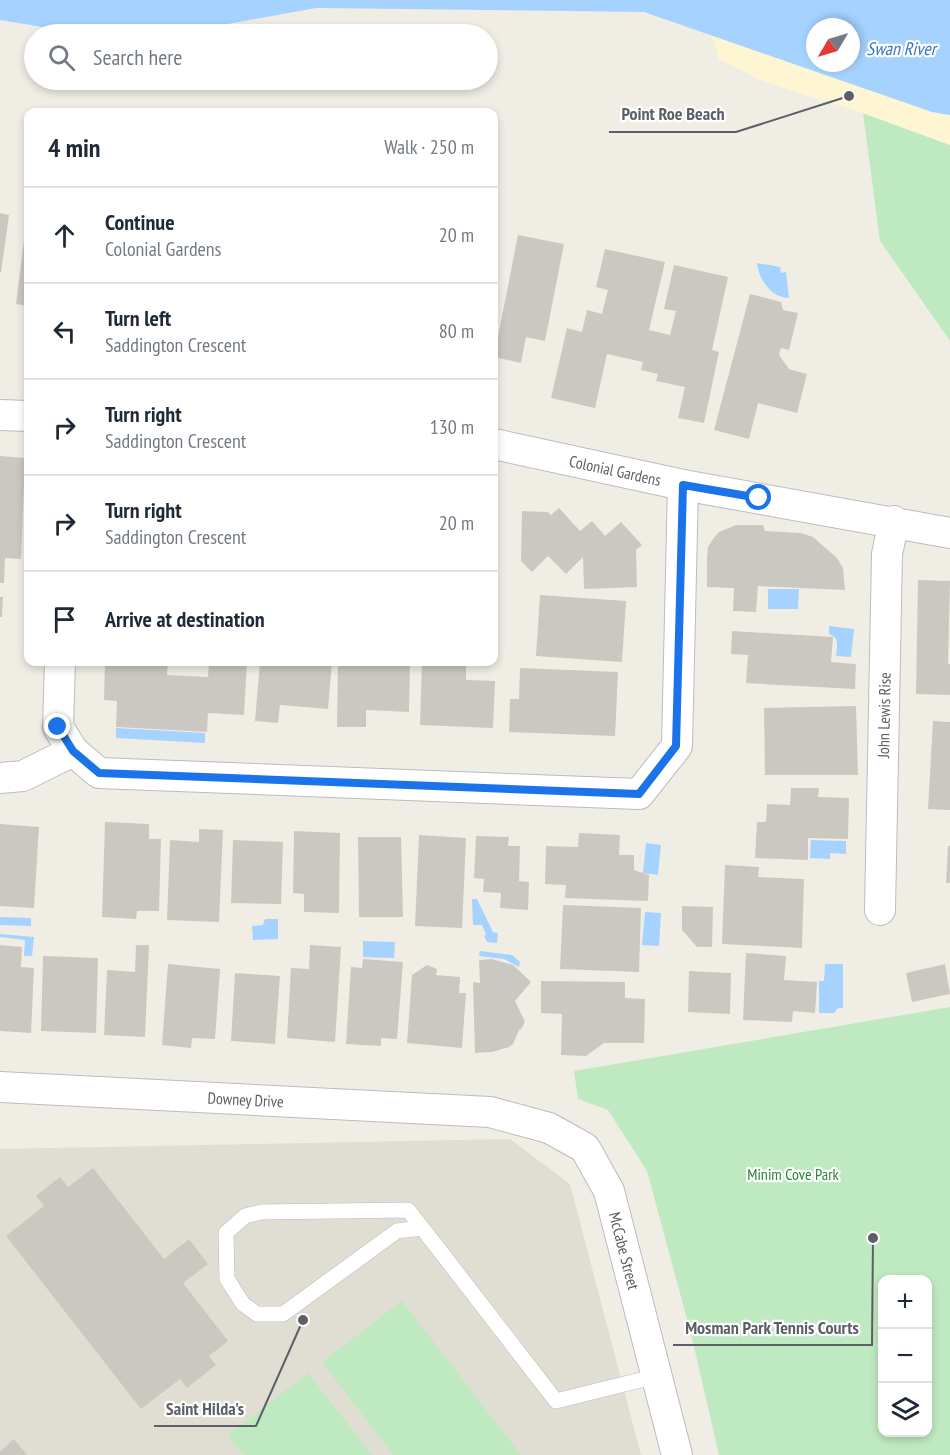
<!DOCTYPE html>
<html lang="en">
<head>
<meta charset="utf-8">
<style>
	body { margin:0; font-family:"PT Sans Narrow",sans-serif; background:#f2f2f3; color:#1f2937 }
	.controls { position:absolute; right:18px; bottom:18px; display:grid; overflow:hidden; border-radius:12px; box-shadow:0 3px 9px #0003 }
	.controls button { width:54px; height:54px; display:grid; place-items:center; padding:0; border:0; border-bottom:2px solid #e0e1e3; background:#fff; color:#1f2937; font:30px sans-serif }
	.compass { position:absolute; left:806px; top:18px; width:54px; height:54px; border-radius:50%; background:#fff; box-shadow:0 3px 9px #0003; rotate:232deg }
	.stop { position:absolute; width:18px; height:18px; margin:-14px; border:4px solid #1a73e8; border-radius:50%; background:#fff }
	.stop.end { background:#1a73e8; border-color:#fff; box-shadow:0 2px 6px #0008 }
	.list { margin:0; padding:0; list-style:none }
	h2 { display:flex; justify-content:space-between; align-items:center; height:78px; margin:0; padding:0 24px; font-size:26px }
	h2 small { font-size:20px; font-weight:400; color:#747a83 }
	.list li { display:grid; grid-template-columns:39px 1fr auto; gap:18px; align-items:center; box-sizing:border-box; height:96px; padding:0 24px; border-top:2px solid #e0e1e3 }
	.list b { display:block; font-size:22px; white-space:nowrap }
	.list p { margin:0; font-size:20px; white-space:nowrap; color:#747a83 }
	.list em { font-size:20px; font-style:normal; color:#747a83 }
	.icon { flex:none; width:33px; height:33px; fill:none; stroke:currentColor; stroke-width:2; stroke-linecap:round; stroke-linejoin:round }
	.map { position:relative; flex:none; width:950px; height:1455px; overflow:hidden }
	.search { position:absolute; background:#fff; box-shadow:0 3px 9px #0003; left:24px; top:24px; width:474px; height:66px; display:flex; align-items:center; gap:15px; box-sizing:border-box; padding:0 21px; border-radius:33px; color:#747a83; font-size:22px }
	.panel { position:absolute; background:#fff; box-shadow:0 3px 9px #0003; left:24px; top:108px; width:474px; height:558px; border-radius:12px }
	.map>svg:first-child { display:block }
	.education { fill:#e0ddd3 }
	.green { fill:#bfeac1; fill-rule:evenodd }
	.sand { fill:#fef6d2 }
	.water { fill:#a5d2ff; fill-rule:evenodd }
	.building { fill:#cbc8c1 }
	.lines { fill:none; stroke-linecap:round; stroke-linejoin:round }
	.lane-casing { stroke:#b9bcc1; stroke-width:16 }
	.street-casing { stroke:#b9bcc1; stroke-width:32 }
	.lane { stroke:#fff; stroke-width:15 }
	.street { stroke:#fff; stroke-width:30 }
	.route { stroke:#1a73e8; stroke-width:8 }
	.labels { text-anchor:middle; stroke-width:4.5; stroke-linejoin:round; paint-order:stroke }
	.street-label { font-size:16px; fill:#5c6066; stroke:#fff }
	.park-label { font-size:16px; fill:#2d8437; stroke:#fff }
	.water-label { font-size:18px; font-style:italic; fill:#3a75c5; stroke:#fff }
	.leader { fill:none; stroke:#5c6066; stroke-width:2 }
	.callout-dot { fill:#5c6066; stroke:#fff; stroke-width:2 }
	.callout-label { font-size:18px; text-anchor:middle; font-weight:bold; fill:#5c6066; stroke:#fff; stroke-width:4.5; stroke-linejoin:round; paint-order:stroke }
</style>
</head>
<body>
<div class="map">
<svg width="950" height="1455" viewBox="0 0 950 1455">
	<rect width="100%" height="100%" fill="#f0eee4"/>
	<path class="education" d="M510,1139L570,1184L641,1455H0V1149Z"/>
	<path class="green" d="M863,113L950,145V341L880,241Z
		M950,1007V1455H719L691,1334L647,1171L608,1110L578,1099L574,1071ZM882,1280H928V1432H882Z
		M402,1301L521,1455H393L322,1362Z
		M308,1373L372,1455H244L228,1435Z"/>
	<path class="sand" d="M711,35L932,112L950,115V145L863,113L762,81L719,59Z"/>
	<path class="water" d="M0,0H950V115L932,112L644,12L316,8L172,34H85L0,20ZM815,27H851V63H815Z
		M757,263L780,267L781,273L786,272L789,298C771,298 759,280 757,263Z
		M768,589H799L798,609H768Z
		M829,626L854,629L851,657L836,656C837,646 840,638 829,634Z
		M116,728L205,733V743L116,738Z
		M811,840L846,841V854L830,853V859L810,858Z
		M646,843L661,845L658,875L643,873Z
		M472,899H477L493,932L498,933L497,943L487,942L484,936L486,934L482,925H473Z
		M645,912L661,913L659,946L642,945Z
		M0,917L31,918V926L0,925Z
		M265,919H278V939L253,940L252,926L263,925Z
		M0,934L34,937L32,956H24L25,940L0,937Z
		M363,941L395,942L394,958L363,957Z
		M480,951L512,955L520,962L519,967L504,959L479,956Z
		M825,964H843V1008H838L834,1013H819V981H824Z"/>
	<path class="building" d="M0,213L9,215L1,272H0Z
		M27,217H28V306L16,304Z
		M518,235L564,244L545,341L526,337L521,363L494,357Z
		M605,249L665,262L649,330L670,335L676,311L664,309L674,265L728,277L712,350L719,352L704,423L678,418L685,387L656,381L658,374L641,370L643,362L607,354L595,408L551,398L567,328L582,332L587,310L602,314L608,290L596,287Z
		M750,294L781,302L783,310L798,313L789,350L781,348L779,355L789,369L807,374L797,413L758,403L749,439L714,430Z
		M0,456L25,458L21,559L5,558L4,583H0Z
		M559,508L580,531L592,521L605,536L621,522L642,545L636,550L637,587L584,589L583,557L566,574L548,556L532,572L521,561L522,511L548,512L551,515Z
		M736,525H763L765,531L801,533L813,537L837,558L843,568L845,590L758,586L756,612L733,611L734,588L707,587V557L708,547L713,539L719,532Z
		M918,580L950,581L948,664H950V695L916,694Z
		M540,595L626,601L622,662L536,656Z
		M0,597H3L2,617H0Z
		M732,631L833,637L831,662L856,664L855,689L746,683L748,655L731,654Z
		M105,662H168L167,675L208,677L209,662H247L244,715L208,713L207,732L116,727L117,701L104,700Z
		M260,662H332L328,709L280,705L278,723L255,721Z
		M338,662H410L409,712L366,710V727H337Z
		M422,662H466V680L495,681L493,728L420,725Z
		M520,668L618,672L615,736L509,732L510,699H519Z
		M856,706L858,775H765L764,708Z
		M933,721L950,722V810L928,809Z
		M791,788H819L818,797L849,798L848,839L808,838V860L755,858L757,822H766L767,804L790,805Z
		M105,822L149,824V839H161L159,911H137L136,919L102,917Z
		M0,824L39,827L34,908L0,906Z
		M199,829L223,830L219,922L167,920L170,840L199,842Z
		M294,831L340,833L339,913L304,912V894L293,893Z
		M579,833L620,835L619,855H634V870L649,875L648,901L565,898L566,885L545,884L546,846L578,847Z
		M419,835L466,838L462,928L415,926Z
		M476,836L509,837L508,846H520L519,881L529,882L528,910L500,908L501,893L483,892L484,879L474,878Z
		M358,837H401L403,917H359Z
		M233,840L283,842L281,904L231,903Z
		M948,846H950V883H946Z
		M725,865L759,867L758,877L804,879L802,948L722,944Z
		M563,905L641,908L639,972L560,969Z
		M682,906L713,907L712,947H697L682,930Z
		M0,945L22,947L21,967L34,968L31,1033L0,1031Z
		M136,945H149L145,1037L104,1035L107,970L135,972Z
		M310,945L341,947L335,1042L287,1038L291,968L309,969Z
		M746,953L786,956L784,980L817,982L815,1013L793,1011L792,1022L743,1020Z
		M43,956L98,958L96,1033L41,1031Z
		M363,959L403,962L397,1039L381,1038V1046L346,1044L351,967L362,968Z
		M492,959L513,965L531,982L515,1001L525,1022L521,1029L519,1030L513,1044L509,1047L492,1052L475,1053L473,982L480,983L479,960Z
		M168,964L220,969L215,1039L192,1038L191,1048L162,1045Z
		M945,964L950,994L912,1002L906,973Z
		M427,965L437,969L436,975L460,977L459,993H466L462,1048L407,1043L412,975Z
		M689,971L731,973L730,1014L688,1012Z
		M235,973L280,976L275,1044L231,1041Z
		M541,981L625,982V998L645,999L644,1043H604L586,1056L561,1055L562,1014L541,1013Z
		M93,1168L164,1259L189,1239L208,1264L183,1283L228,1341L209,1356L216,1365L187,1388L180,1379L141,1409L6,1236L44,1206L36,1196L60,1177L68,1187Z
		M14,1439L27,1455H0V1451Z"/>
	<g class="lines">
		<defs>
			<path id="lane" d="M422,1228L397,1231L283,1314H257L243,1304L227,1279L226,1233L245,1216L261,1212L408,1210L437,1247L556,1401L657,1376"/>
			<g id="street">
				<path d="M0,415L28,416"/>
				<path id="s1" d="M494,444L683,485L950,533"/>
				<path d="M60,662L58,727L73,751L99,773L639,794L677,746L683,485"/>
				<path d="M0,778L23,776L73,751"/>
				<path id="s2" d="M880,910L887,554L894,521"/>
				<path id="s3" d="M0,1087L490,1112L549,1128L585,1148L609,1191L677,1455"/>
			</g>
		</defs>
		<use href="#lane" class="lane-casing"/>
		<use href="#street" class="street-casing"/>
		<use href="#lane" class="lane"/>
		<use href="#street" class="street"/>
	</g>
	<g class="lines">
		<path class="route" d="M58,727L73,751L99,773L639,794L676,746L683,485L759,498"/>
	</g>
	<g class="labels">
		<g class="street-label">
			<text dy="6" stroke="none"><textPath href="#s1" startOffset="124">Colonial Gardens</textPath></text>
			<text dy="6" stroke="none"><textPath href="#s2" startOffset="195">John Lewis Rise</textPath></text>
			<text dy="6" stroke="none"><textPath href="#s3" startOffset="246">Downey Drive</textPath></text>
			<text dy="6" stroke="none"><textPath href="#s3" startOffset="704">McCabe Street</textPath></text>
		</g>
		<g class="park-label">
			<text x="793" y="1180">Minim Cove Park</text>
		</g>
		<g class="water-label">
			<text x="901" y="55">Swan River</text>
		</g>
	</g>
	<path class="leader" d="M849 96L736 132H609M873 1238L872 1345H673M303 1320L256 1426H154"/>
	<g class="callout-dot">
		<circle cx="849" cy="96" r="6"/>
		<circle cx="873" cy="1238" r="6"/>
		<circle cx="303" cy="1320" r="6"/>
	</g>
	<g class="callout-label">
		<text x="673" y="120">Point Roe Beach</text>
		<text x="772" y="1334">Mosman Park Tennis Courts</text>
		<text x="205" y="1415">Saint Hilda's</text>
	</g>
</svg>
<div class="controls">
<button>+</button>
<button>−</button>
<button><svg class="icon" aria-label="layers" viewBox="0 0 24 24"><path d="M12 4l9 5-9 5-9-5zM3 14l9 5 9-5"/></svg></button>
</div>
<svg class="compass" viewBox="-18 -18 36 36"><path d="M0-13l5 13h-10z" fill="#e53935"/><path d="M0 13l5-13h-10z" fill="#747a83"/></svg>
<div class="stop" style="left:759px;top:498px"></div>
<div class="stop end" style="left:58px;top:727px"></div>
<div class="search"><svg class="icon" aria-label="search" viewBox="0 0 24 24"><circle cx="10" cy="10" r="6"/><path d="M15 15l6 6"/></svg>Search here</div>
<section class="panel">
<h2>4 min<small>Walk · 250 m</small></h2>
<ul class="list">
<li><svg class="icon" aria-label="ahead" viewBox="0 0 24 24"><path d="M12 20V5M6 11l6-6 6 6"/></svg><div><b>Continue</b><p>Colonial Gardens</p></div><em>20 m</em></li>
<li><svg class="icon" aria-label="left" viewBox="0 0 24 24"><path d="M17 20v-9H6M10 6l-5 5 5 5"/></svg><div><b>Turn left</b><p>Saddington Crescent</p></div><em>80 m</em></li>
<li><svg class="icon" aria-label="right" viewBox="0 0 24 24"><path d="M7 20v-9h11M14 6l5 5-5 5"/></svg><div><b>Turn right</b><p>Saddington Crescent</p></div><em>130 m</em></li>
<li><svg class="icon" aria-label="right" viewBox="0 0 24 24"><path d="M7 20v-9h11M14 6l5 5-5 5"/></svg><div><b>Turn right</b><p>Saddington Crescent</p></div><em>20 m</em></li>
<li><svg class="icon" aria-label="arrive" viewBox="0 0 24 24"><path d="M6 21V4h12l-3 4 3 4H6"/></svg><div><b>Arrive at destination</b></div></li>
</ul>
</section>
</div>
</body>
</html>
